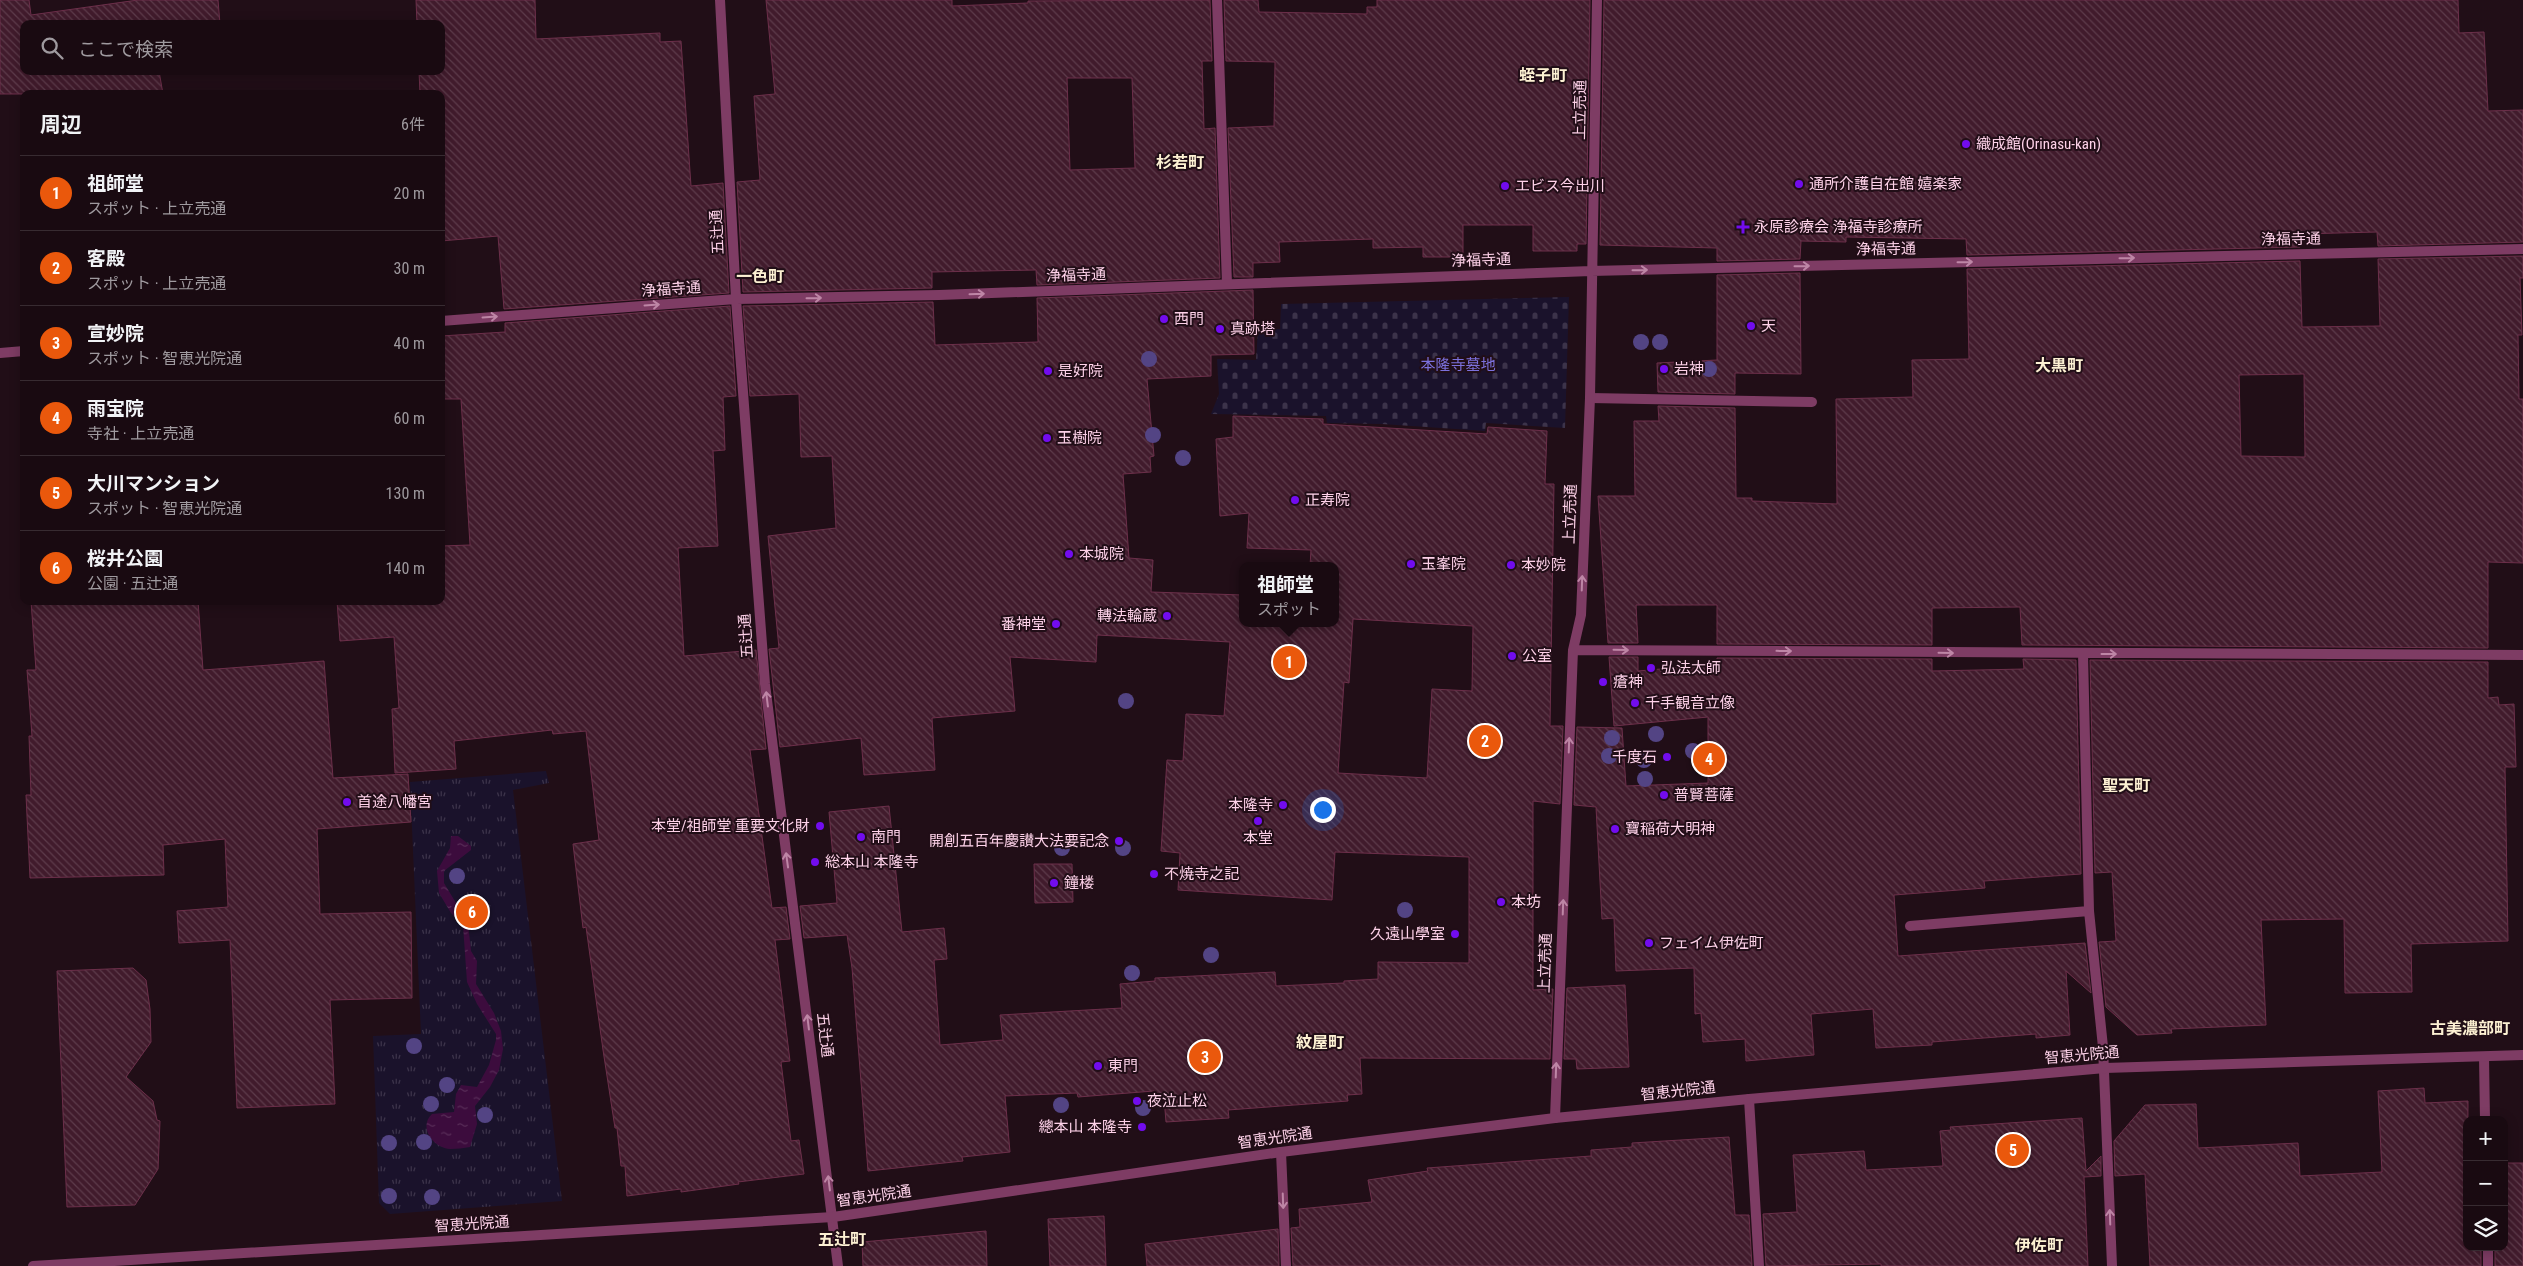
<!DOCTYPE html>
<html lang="ja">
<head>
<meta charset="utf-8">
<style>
	body { margin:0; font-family:"Roboto Condensed","Noto Sans JP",sans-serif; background:#26181f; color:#f1f3f6 }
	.controls { position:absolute; right:15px; bottom:15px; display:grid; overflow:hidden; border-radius:10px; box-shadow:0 2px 12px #0003 }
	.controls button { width:45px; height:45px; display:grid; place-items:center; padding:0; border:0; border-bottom:1px solid #372b31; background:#190a11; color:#f1f3f6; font:25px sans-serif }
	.you { position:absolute; left:1322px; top:809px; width:18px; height:18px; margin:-12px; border:4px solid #fff; border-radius:50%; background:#1a73e8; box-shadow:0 0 0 8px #1a73e833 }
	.badge { display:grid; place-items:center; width:32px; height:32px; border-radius:50%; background:#ea580c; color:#fff; font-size:16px; font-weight:700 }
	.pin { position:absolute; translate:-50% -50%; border:2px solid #fff; box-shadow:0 1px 5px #0006 }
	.popup { position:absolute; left:1239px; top:562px; width:100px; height:65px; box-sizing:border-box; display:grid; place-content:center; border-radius:10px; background:#190a11; filter:drop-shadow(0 1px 4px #0005); font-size:16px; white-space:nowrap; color:#9f9a9f }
	.popup b { font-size:19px; color:#f1f3f6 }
	.popup::after { content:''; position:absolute; left:50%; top:100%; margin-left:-10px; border:10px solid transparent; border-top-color:#190a11 }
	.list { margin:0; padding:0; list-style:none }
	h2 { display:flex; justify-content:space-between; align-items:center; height:65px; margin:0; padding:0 20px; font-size:21px }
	h2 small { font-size:16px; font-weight:400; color:#9f9a9f }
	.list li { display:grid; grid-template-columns:32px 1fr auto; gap:15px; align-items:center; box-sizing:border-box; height:75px; padding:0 20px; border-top:1px solid #372b31 }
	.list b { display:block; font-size:19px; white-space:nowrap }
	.list p { margin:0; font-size:16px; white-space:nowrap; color:#9f9a9f }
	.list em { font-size:16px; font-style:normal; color:#9f9a9f }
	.icon { flex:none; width:28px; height:28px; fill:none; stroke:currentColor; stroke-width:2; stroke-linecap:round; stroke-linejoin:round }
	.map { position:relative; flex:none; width:2523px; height:1266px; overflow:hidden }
	.search { position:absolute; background:#190a11; box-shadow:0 2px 12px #0003; left:20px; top:20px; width:425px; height:55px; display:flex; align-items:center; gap:12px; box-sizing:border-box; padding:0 18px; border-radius:10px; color:#9f9a9f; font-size:19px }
	.panel { position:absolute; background:#190a11; box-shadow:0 2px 12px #0003; left:20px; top:90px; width:425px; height:515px; border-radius:10px }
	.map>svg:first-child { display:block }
	.cemetery { fill:url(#cemetery-stones) }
	.park { fill:url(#park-tufts) }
	.water { fill:url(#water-ripples) }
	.building { fill:url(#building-back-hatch); stroke:#6c2f4a; fill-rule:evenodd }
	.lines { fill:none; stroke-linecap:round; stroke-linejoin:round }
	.service { stroke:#7e3c64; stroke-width:10 }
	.minor { stroke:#7e3c64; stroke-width:10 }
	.tertiary { stroke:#7e3c64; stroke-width:10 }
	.tree { fill:#534484 }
	.oneway { stroke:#be86a6 }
	.poi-dot { fill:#720cee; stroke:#210e17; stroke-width:2 }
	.labels { text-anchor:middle; stroke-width:4; stroke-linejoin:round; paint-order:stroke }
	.street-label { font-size:15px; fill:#fdd1e8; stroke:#210e17 }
	.poi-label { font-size:15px; fill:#fdd1e8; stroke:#210e17; text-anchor:start }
	.park-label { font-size:15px; fill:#7c71dd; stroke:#210e17 }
	.neighbourhood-label { font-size:16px; font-weight:bold; fill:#fdf1d3; stroke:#210e17 }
</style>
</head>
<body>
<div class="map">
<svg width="2523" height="1266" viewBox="0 0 2523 1266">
	<defs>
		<pattern id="cemetery-stones" width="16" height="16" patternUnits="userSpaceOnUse" patternTransform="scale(1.25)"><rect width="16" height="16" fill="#1a122b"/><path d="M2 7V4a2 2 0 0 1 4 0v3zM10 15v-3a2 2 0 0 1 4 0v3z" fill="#3c334a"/></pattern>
		<pattern id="park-tufts" width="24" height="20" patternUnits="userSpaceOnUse" patternTransform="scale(1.25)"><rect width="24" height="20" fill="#1a122b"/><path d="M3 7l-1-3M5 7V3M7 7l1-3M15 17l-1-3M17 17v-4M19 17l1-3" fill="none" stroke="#3c334a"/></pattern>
		<pattern id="water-ripples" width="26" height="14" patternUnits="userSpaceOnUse" patternTransform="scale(1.25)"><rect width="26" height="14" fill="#3c0c3d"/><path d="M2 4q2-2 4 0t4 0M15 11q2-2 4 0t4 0" fill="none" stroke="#592e59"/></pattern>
		<pattern id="building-back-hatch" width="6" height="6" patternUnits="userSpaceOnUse" patternTransform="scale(1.25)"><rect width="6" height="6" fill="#411b2c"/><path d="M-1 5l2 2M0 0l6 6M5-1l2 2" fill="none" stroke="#5d3b4b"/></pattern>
	</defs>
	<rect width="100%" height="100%" fill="#210e17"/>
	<path class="cemetery" d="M1569,297L1565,428L1486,423L1485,431L1382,424L1327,423L1326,416L1211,414L1219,394L1217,359L1256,360L1258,329H1280L1281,304Z"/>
	<path class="park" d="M546,771L549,783L513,790L562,1201L390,1214L379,1203L373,1036L421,1034L410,782Z"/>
	<path class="water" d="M451,836H458L471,846V850L444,871V883L468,923L471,951L477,961L476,984L494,1013L501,1031L503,1049L499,1070L490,1087L475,1106L477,1124L470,1147C464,1148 456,1149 450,1149C433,1148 418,1127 432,1114L454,1112L456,1094L461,1085L477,1087L489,1065L496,1040V1034L477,1004L467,982L463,925L451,913L439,893L437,871L450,848Z"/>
	<path class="building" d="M0,0H29L31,15L138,0H218L220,24H24V71H159L163,94H0Z
		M416,0H535L536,39L660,33V42L681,41L691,186L723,183L729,293L504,309L498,236L441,241V94H420L419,71H441V24H417Z
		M766,0H952V6L1028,3V1L1210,0L1212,61H1202L1204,129L1215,128L1220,278L1037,285L1036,270L932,272V288L743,292L737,182L760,180L754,96L775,94ZM1067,78H1132L1135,168L1070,170Z
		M1224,0H1258L1259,12L1367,14V7H1377V0H1590L1586,244H1577V251H1533V225H1463V257H1423V247L1373,248V239L1279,242L1280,262L1253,263V277H1234L1228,128L1274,126L1275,62L1226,61Z
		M1604,0H2458L2459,33L2484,32L2488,111L2523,110V242L2378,246L2377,232L2299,234L2300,247L1967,255L1966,239L1846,237V242L1801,241L1800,259L1717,261V248L1600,245Z
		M2523,256V278H2520L2522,335H2518L2519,399H2523V563L2488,562V648L2022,645L2020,607L1932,608V645L1717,644V605H1636L1638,643H1608L1598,496H1635L1634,421H1659L1658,406L1735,408L1736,498H1752V501L1837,504L1836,399L1913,397L1912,360L1969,359L1967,269L2300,261L2302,327L2380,326L2378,259ZM2304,374L2305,457L2241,456L2239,375Z
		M1800,273L1801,374L1735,373V394L1658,392L1657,363L1717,360V275Z
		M1253,290L1254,354L1211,355V376L1147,379L1154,456L1150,457L1151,472L1123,474L1129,558L1153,560L1151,592L1243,595V623H1335V566H1310L1311,550L1247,548L1249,513L1220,516L1216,439L1233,437V416L1323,419V424L1487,434L1488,427L1547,431L1545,484H1554L1550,726H1563L1560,804L1533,801V990L1553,989L1550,1059L1360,1058L1362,1094L1347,1095L1348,1101L1228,1110L1229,1118L1166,1122L1164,1098L1155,1099L1154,1091L1078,1097L1077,1093L1005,1096L1010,1152L962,1157L963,1161L868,1171L852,968L847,935L804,938L800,906L837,903L829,812L889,806L902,932L944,928L947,959L934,960L940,1045L1003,1040L1000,1015L1122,1008L1120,984L1155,981V978L1275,972L1276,986L1344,983V981L1378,979V962L1469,963V857L1335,852L1332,900L1178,890L1180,853L1161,851L1167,760L1183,761L1186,714L1224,716L1230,642L1097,635L1096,662L1010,657L1015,711L932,718L935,770L864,775L861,738L780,747L769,649L779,648L768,536L836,528L832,456L801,457L799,394L750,396L743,306L933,302L935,345L1038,342L1037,298ZM1353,619L1473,626L1472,691L1432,689L1427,778L1338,773L1344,682L1349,683Z
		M730,306L736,396L723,397L725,450L713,451L718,546L678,548L684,656L756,650L766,749L750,750L772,908L786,907L790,939L775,940L790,1061L781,1062L791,1141L799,1140L804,1174L738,1182L739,1184L681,1192V1189L627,1196L625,1166H621L617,1128H615L603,1050L586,927L583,928L573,844L599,840L586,731L553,734L552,730L454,741L456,769L395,773L392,709L399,708L394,637L340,641L337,601H441V546L470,545L461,399H443L441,336L505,332V323Z
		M31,601H198L203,670L324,661L333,778L408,774L411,822L317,829L320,914L411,912L412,998L330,1000L335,1104L237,1108L230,940L179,943L177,911L228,907L225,839L163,845L164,875L30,878L26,795H31L29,736H32L27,670H36Z
		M1609,657H1638V671L1717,664V658L1932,659V671L2024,669L2023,659L2076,660L2081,874L1984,881L1985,888L1894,895L1898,956L2085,943L2091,993L2066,971L2070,1035L2036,1038V1034L1932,1042V1045L1876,1048L1873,1009L1811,1014L1814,1055L1746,1061L1745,1039L1703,1042L1701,1013L1695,1014L1694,968L1616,971L1614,918L1602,919L1596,807L1574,805L1577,727L1622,728L1626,786L1708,783V717L1614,726Z
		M2090,660L2488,662V698L2498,697L2499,705L2514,704L2516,767H2505L2508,941L2411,944L2412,992L2345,993L2344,919L2261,920L2266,1025L2171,1029L2172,1033L2137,1035L2106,1007L2099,942L2116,941L2112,872L2095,873Z
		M1034,864H1072L1073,902L1035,903Z
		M133,968L146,980L150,1009L151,1042L126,1077L153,1101L157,1120L160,1121L158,1169L135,1205L67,1207L57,971Z
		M1625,985L1629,1067L1577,1069L1576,1059H1564L1567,988Z
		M2424,1088L2425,1103L2468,1101L2467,1247H2481V1266H2150L2145,1174L2115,1176L2114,1141L2145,1105L2196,1104L2198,1148L2298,1143L2300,1176L2382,1172L2378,1091Z
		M2082,1118L2086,1171L2101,1156V1176L2084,1177L2088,1266H1881V1264L1766,1266L1763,1214L1797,1212L1793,1155L1864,1151L1866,1170L1943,1166L1940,1131L1951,1130L1950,1127Z
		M1729,1137L1735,1215H1749L1752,1266H1293L1291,1228L1300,1227L1299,1209L1372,1202L1368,1180L1428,1171L1427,1168L1591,1156V1150L1632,1147V1143Z
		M2504,1163H2523V1266H2495V1247H2504Z
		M1104,1216L1106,1266H1050L1048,1219Z
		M1278,1229L1279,1266H1147L1145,1244Z
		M986,1231L987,1266H863L862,1242Z"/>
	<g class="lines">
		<path class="service" d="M1217,0L1227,284
			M1590,398L1812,402
			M1749,1099L1759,1266
			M1281,1152L1286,1266"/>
		<path class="minor" d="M720,0L736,299L765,684L838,1266
			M441,321L736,299L939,295L1591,271L2523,249
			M0,353L24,351
			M1573,650L2523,655
			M2083,654L2089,911L2103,1047L2112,1266
			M1910,926L2089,911
			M2484,1057L2485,1120
			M1555,1118L1573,650L1581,615L1590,398L1597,0
			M2488,1247V1266"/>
		<path class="tertiary" d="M33,1266L833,1217L1281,1152L1555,1118L1749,1099L2105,1068L2523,1055"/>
	</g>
	<g class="tree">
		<circle cx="1641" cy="342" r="8"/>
		<circle cx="1660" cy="342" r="8"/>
		<circle cx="1149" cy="359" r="8"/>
		<circle cx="1709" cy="369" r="8"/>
		<circle cx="1153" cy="435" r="8"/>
		<circle cx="1183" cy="458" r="8"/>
		<circle cx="1126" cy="701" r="8"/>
		<circle cx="1656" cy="734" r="8"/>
		<circle cx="1612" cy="738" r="8"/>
		<circle cx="1693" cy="751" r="8"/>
		<circle cx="1609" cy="756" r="8"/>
		<circle cx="1644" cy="760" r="8"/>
		<circle cx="1645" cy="779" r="8"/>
		<circle cx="1062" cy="848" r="8"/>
		<circle cx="1123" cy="848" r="8"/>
		<circle cx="457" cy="876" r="8"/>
		<circle cx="1405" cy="910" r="8"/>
		<circle cx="1211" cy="955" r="8"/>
		<circle cx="1132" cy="973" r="8"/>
		<circle cx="414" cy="1046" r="8"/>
		<circle cx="447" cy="1085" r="8"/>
		<circle cx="431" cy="1104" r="8"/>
		<circle cx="1061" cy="1105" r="8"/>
		<circle cx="1143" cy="1108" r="8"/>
		<circle cx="485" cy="1115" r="8"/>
		<circle cx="424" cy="1142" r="8"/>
		<circle cx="389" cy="1143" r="8"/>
		<circle cx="389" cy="1196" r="8"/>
		<circle cx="432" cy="1197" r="8"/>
	</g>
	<defs><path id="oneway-shaft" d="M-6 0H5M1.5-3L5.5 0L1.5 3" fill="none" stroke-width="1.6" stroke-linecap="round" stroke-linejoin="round" transform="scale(1.25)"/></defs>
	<g class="oneway">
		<use href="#oneway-shaft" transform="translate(2127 258) rotate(-1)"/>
		<use href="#oneway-shaft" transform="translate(1965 262) rotate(-1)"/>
		<use href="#oneway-shaft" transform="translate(1802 266) rotate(-1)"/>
		<use href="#oneway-shaft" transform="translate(1640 270) rotate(-1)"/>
		<use href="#oneway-shaft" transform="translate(977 294) rotate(-2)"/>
		<use href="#oneway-shaft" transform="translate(814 298) rotate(-1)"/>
		<use href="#oneway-shaft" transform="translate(652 305) rotate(-4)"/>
		<use href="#oneway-shaft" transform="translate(490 317) rotate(-4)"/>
		<use href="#oneway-shaft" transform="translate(1582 583) rotate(-88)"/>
		<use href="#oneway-shaft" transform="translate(1621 650) rotate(1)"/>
		<use href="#oneway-shaft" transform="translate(1784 651) rotate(1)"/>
		<use href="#oneway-shaft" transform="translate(1946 653) rotate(1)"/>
		<use href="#oneway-shaft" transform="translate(2109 654)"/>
		<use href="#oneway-shaft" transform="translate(767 699) rotate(-97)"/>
		<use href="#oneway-shaft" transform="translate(1569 745) rotate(-88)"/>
		<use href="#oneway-shaft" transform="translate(787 860) rotate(-98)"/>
		<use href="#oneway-shaft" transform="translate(1563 907) rotate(-88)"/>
		<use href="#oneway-shaft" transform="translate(808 1022) rotate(-97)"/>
		<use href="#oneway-shaft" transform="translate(1556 1070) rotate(-88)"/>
		<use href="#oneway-shaft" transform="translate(829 1183) rotate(-97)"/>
		<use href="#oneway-shaft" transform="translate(1283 1201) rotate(88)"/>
		<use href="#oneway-shaft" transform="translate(2110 1217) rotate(-92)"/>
	</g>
	<g class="poi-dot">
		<circle cx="1966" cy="144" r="5"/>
		<circle cx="1799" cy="184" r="5"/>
		<circle cx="1505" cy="186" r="5"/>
		<path d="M1740.5 219.5h5v5h5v5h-5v5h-5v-5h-5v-5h5z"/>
		<circle cx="1164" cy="319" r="5"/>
		<circle cx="1751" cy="326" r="5"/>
		<circle cx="1220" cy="329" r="5"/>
		<circle cx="1664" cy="369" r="5"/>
		<circle cx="1048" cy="371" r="5"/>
		<circle cx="1047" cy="438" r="5"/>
		<circle cx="1295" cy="500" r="5"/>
		<circle cx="1069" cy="554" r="5"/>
		<circle cx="1411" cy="564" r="5"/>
		<circle cx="1511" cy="565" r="5"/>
		<circle cx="1167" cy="616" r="5"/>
		<circle cx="1056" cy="624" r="5"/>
		<circle cx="1512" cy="656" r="5"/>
		<circle cx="1651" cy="668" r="5"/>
		<circle cx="1603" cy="682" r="5"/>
		<circle cx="1635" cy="703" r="5"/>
		<circle cx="1667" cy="757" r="5"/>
		<circle cx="1664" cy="795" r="5"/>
		<circle cx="347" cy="802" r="5"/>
		<circle cx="1283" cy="805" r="5"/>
		<circle cx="1258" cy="821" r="5"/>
		<circle cx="820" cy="826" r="5"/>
		<circle cx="1615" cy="829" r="5"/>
		<circle cx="861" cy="837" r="5"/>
		<circle cx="1119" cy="841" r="5"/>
		<circle cx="815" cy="862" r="5"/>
		<circle cx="1154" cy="874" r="5"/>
		<circle cx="1054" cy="883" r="5"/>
		<circle cx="1501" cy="902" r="5"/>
		<circle cx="1455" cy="934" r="5"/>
		<circle cx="1649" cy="943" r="5"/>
		<circle cx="1098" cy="1066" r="5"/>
		<circle cx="1137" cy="1101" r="5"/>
		<circle cx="1142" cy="1127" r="5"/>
	</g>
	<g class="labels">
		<g class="street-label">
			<text transform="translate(1580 110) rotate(-89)" y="5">上立売通</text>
			<text transform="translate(717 232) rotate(-93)" y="5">五辻通</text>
			<text transform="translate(2291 239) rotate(-1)" y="5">浄福寺通</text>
			<text transform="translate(1886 249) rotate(-1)" y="5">浄福寺通</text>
			<text transform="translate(1481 260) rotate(-2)" y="5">浄福寺通</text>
			<text transform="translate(1076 275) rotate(-2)" y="5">浄福寺通</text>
			<text transform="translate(671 289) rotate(-4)" y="5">浄福寺通</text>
			<text transform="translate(1570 514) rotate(-88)" y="5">上立売通</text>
			<text transform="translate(746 636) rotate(-94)" y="5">五辻通</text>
			<text transform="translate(1545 963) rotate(-88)" y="5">上立売通</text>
			<text transform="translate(825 1035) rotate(83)" y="5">五辻通</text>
			<text transform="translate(2082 1055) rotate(-5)" y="5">智恵光院通</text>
			<text transform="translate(1678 1091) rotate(-6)" y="5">智恵光院通</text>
			<text transform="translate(1275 1138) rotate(-8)" y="5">智恵光院通</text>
			<text transform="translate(874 1196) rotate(-8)" y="5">智恵光院通</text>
			<text transform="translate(472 1224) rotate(-4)" y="5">智恵光院通</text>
		</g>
		<g class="poi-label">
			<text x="1976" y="149">織成館(Orinasu-kan)</text>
			<text x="1809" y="189">通所介護自在館 嬉楽家</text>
			<text x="1515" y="191">エビス今出川</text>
			<text x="1754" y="232">永原診療会 浄福寺診療所</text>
			<text x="1174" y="324">西門</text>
			<text x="1761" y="331">天</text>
			<text x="1230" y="334">真跡塔</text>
			<text x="1674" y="374">岩神</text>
			<text x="1058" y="376">是好院</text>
			<text x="1057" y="443">玉樹院</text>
			<text x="1305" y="505">正寿院</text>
			<text x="1079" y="559">本城院</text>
			<text x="1421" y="569">玉峯院</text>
			<text x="1521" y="570">本妙院</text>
			<text x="1157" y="621" text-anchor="end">轉法輪蔵</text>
			<text x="1046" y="629" text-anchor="end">番神堂</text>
			<text x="1522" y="661">公室</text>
			<text x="1661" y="673">弘法太師</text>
			<text x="1613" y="687">瘡神</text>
			<text x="1645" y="708">千手観音立像</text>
			<text x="1657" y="762" text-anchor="end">千度石</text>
			<text x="1674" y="800">普賢菩薩</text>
			<text x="357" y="807">首途八幡宮</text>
			<text x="1273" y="810" text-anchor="end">本隆寺</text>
			<text x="810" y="831" text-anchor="end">本堂/祖師堂 重要文化財</text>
			<text x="1625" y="834">寶稲荷大明神</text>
			<text x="871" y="842">南門</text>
			<text x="1258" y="843" text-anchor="middle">本堂</text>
			<text x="1109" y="846" text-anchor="end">開創五百年慶讃大法要記念</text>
			<text x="825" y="867">総本山 本隆寺</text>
			<text x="1164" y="879">不焼寺之記</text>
			<text x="1064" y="888">鐘楼</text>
			<text x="1511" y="907">本坊</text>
			<text x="1445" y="939" text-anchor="end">久遠山學室</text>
			<text x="1659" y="948">フェイム伊佐町</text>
			<text x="1108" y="1071">東門</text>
			<text x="1147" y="1106">夜泣止松</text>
			<text x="1132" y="1132" text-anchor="end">總本山 本隆寺</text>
		</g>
		<g class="park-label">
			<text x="1458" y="370">本隆寺墓地</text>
		</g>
		<g class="neighbourhood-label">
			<text x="1543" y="81">蛭子町</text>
			<text x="1180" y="168">杉若町</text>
			<text x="760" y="282">一色町</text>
			<text x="2059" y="371">大黒町</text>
			<text x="2126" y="791">聖天町</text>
			<text x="2470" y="1034">古美濃部町</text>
			<text x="1320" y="1048">紋屋町</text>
			<text x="842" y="1245">五辻町</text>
			<text x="2039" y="1251">伊佐町</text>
		</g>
	</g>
</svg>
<div class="controls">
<button>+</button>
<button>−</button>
<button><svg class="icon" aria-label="layers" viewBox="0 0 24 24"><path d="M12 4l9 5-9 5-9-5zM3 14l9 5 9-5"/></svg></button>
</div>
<div class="you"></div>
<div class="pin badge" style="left:1289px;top:662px">1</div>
<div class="popup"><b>祖師堂</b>スポット</div>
<div class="pin badge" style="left:1485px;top:741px">2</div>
<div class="pin badge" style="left:1205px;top:1057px">3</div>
<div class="pin badge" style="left:1709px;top:759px">4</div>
<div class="pin badge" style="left:2013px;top:1150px">5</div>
<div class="pin badge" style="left:472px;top:912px">6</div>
<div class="search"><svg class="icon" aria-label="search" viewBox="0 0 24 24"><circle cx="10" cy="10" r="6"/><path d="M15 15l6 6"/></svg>ここで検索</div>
<section class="panel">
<h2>周辺<small>6件</small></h2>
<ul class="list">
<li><span class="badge">1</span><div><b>祖師堂</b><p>スポット · 上立売通</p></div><em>20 m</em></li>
<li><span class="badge">2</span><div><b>客殿</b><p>スポット · 上立売通</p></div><em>30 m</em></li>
<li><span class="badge">3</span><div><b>宣妙院</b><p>スポット · 智恵光院通</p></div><em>40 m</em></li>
<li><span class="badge">4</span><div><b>雨宝院</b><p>寺社 · 上立売通</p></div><em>60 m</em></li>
<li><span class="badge">5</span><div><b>大川マンション</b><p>スポット · 智恵光院通</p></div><em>130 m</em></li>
<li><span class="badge">6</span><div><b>桜井公園</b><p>公園 · 五辻通</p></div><em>140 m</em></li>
</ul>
</section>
</div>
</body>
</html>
